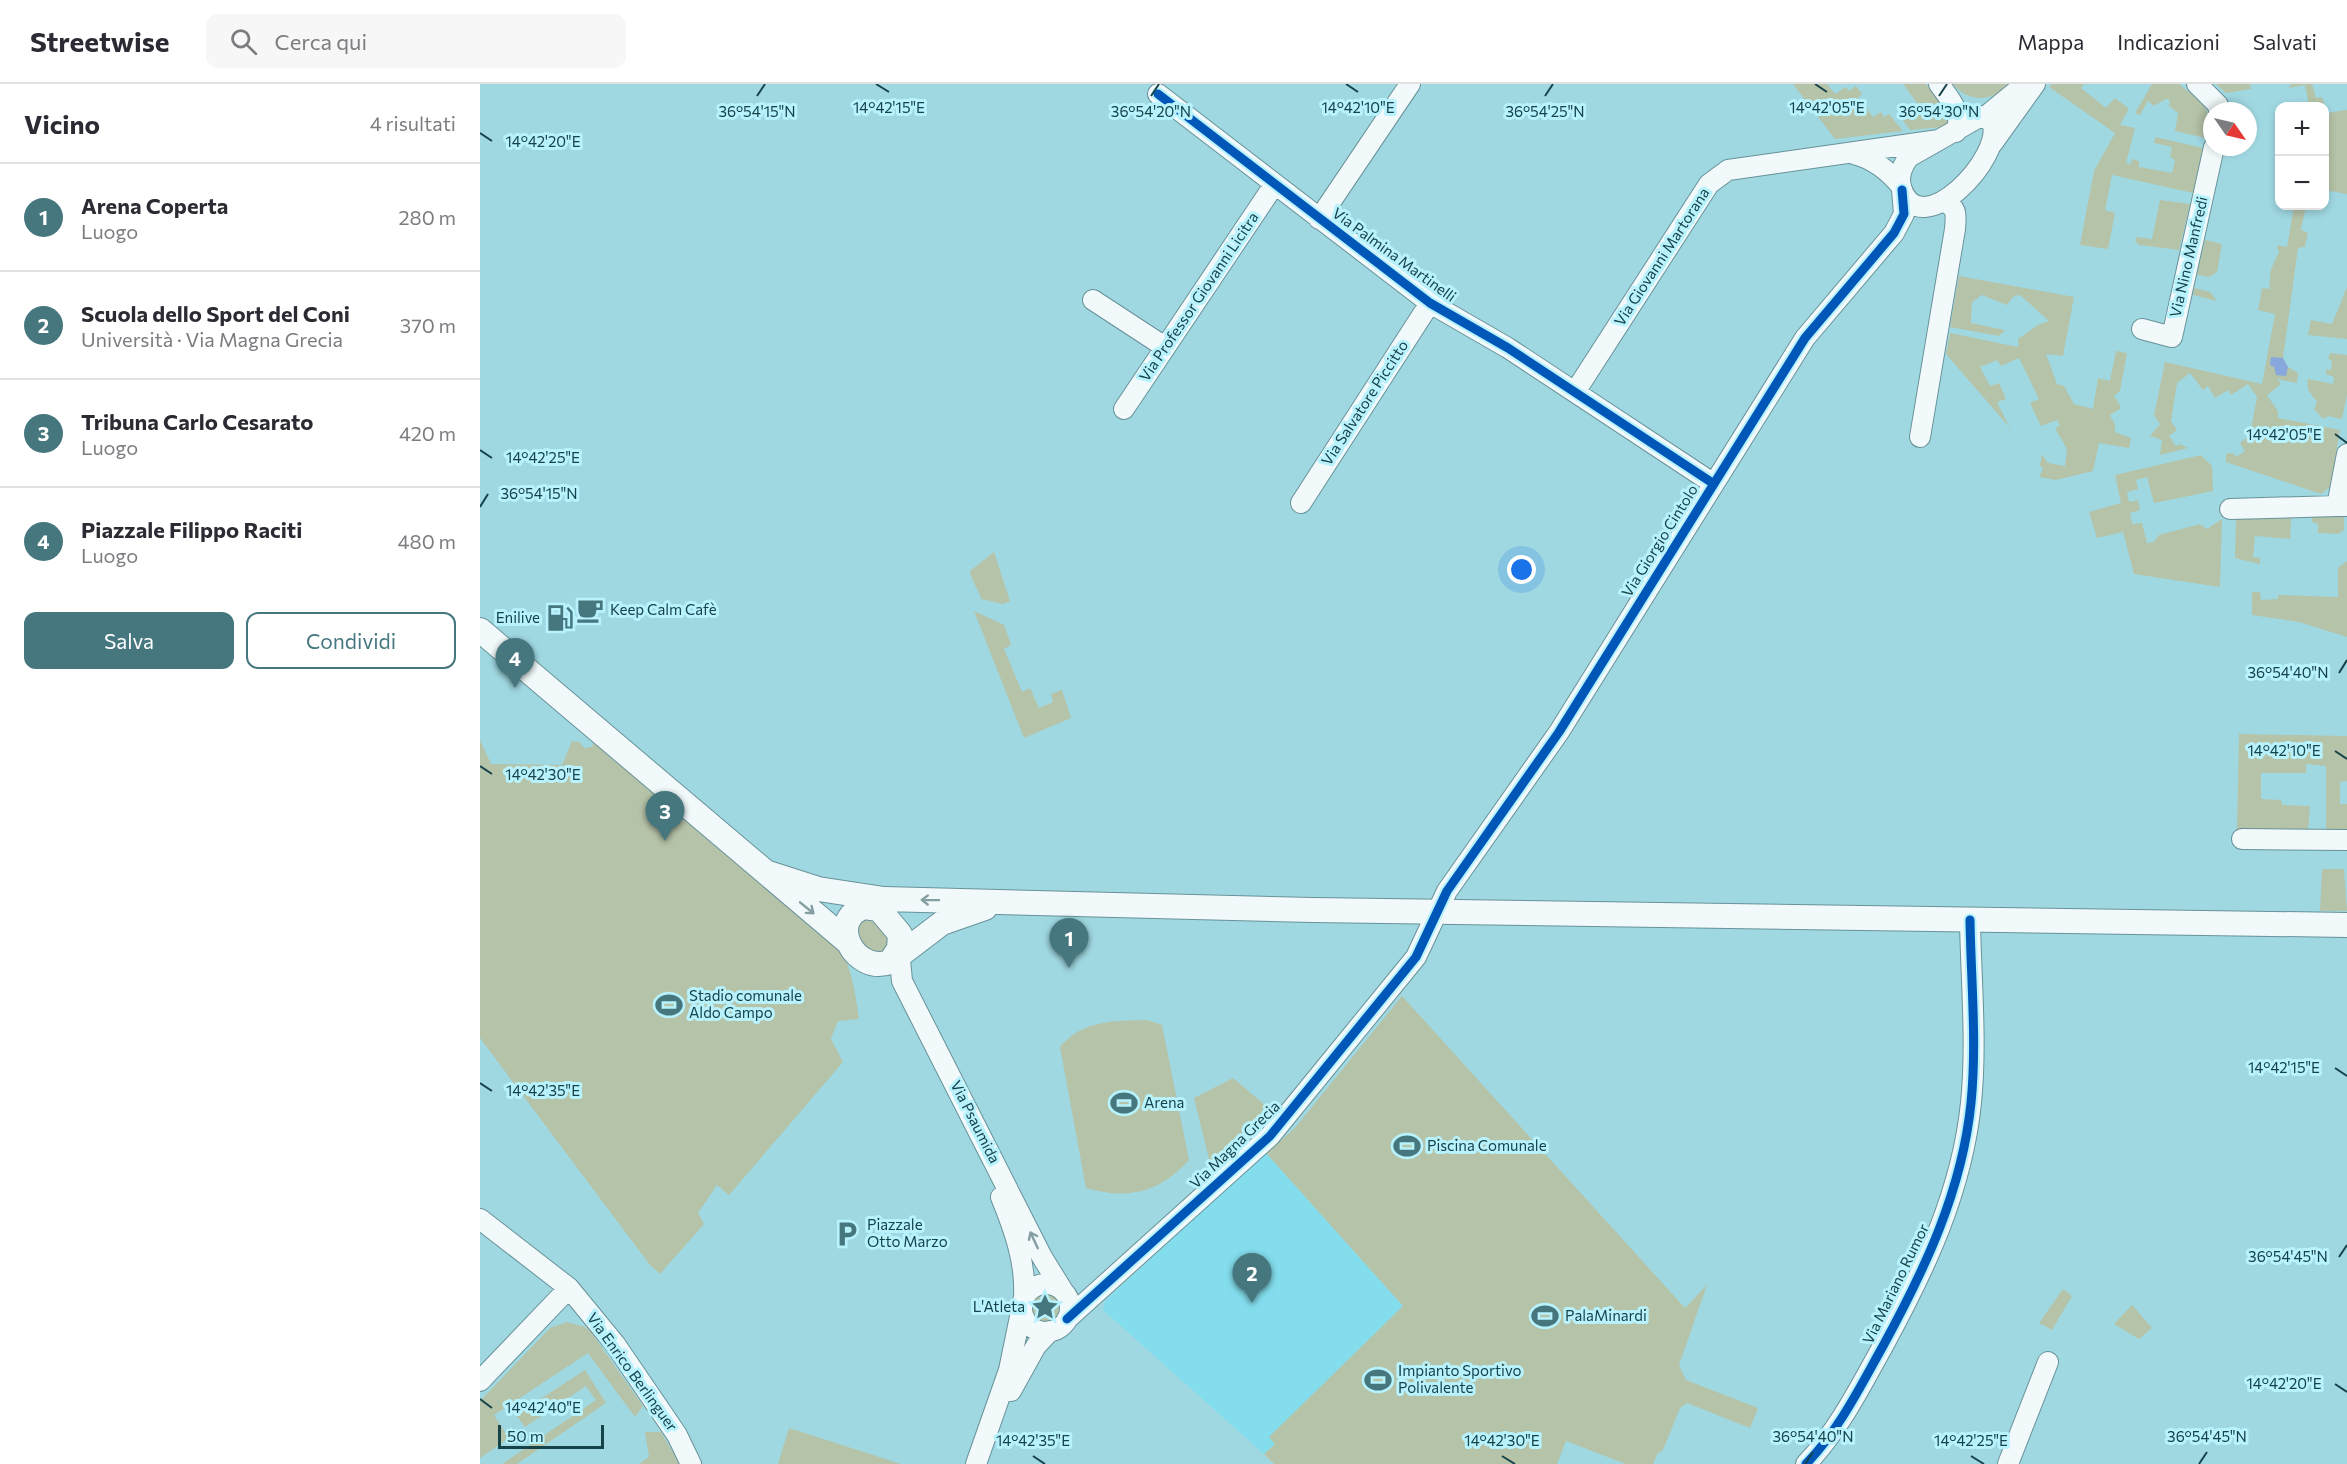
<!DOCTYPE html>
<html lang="it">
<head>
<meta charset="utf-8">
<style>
	body { margin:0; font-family:Commissioner,sans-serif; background:#f7f7f7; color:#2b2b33 }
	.controls { position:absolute; right:18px; top:18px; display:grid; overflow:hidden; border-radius:12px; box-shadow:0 3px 9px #0003 }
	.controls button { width:54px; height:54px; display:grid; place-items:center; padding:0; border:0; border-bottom:2px solid #e1e1e2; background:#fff; color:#2b2b33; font:30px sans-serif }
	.compass { position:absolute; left:1723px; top:18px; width:54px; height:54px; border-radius:50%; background:#fff; box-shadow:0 3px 9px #0003; rotate:124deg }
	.scale { position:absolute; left:18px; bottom:15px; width:106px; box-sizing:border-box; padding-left:6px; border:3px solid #16434a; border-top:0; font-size:16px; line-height:21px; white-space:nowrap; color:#16434a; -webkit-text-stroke:4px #b8f2fd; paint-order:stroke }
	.you { position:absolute; left:1042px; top:486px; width:21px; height:21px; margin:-15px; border:4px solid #fff; border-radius:50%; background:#1a73e8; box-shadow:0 0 0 9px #1a73e833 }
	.badge { display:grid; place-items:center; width:39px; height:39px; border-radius:50%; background:#46777f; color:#fff; font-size:20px; font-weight:700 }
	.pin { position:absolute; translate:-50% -50px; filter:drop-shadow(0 2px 3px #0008) }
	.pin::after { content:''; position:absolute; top:32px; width:21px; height:18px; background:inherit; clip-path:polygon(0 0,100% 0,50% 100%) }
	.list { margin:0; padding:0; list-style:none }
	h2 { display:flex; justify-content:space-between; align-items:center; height:78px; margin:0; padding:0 24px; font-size:26px }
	h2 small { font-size:20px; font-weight:400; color:#7c7c81 }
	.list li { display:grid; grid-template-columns:39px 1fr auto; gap:18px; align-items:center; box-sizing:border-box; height:108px; padding:0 24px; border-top:2px solid #e1e1e2 }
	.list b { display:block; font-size:22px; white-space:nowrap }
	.list p { margin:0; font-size:20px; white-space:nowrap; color:#7c7c81 }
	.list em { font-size:20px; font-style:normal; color:#7c7c81 }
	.actions { display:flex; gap:12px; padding:18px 24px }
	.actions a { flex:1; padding:14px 0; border:2px solid #46777f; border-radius:12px; text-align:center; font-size:21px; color:#46777f }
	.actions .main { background:#46777f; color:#fff }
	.icon { flex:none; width:33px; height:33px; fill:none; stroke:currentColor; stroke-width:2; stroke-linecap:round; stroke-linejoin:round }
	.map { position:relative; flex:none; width:1867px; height:1380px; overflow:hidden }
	header { display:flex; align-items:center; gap:36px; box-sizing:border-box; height:84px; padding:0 30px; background:#fff; border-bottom:2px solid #e1e1e2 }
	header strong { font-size:28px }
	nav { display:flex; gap:33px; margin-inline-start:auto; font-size:21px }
	.search { width:420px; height:54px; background:#f7f7f7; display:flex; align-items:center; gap:15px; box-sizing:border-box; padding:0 21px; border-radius:12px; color:#7c7c81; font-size:22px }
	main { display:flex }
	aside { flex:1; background:#fff }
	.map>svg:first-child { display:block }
	.built { fill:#83dded }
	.green { fill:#b5c3a8 }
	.water { fill:#88a8dd }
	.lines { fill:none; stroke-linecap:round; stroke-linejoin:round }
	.minor-casing { stroke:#689299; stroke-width:22 }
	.major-casing { stroke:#689299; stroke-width:26 }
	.minor { stroke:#f1f9fb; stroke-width:20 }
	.major { stroke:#f1f9fb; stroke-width:24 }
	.cycleway-casing { stroke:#b8f2fd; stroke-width:13 }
	.cycleway { stroke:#0057b8; stroke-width:9 }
	.oneway { stroke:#849ea2 }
	.ticks { fill:none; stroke:#16434a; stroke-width:2 }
	.labels { text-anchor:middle; stroke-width:6; stroke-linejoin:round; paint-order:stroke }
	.street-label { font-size:15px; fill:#16434a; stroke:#b8f2fd }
	.poi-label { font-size:15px; fill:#16434a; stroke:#b8f2fd; text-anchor:start }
	.ticks-label { font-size:15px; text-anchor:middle; fill:#16434a; stroke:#b8f2fd; stroke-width:6; stroke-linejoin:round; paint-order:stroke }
</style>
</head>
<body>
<header>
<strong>Streetwise</strong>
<div class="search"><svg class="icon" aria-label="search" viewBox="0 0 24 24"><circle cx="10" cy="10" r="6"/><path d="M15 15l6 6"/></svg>Cerca qui</div>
<nav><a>Mappa</a><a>Indicazioni</a><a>Salvati</a></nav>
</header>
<main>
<aside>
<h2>Vicino<small>4 risultati</small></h2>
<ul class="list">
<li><span class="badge">1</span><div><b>Arena Coperta</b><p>Luogo</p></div><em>280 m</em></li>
<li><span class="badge">2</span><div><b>Scuola dello Sport del Coni</b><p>Università · Via Magna Grecia</p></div><em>370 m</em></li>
<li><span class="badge">3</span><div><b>Tribuna Carlo Cesarato</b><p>Luogo</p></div><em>420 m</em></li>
<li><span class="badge">4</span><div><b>Piazzale Filippo Raciti</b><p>Luogo</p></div><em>480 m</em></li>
</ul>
<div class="actions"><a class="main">Salva</a><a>Condividi</a></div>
</aside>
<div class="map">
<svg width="1867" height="1380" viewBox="0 0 1867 1380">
	<rect width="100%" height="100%" fill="#a0d8e2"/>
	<path class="built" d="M786,1069L923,1222L789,1353L795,1360L784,1370L623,1226L625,1217Z"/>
	<path class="green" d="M1313,0H1347L1355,10L1366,3L1369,7L1376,2L1382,10L1378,14L1393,33L1401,28L1404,33L1409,30L1423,47L1355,55Z
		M1423,0H1446L1469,31V38L1464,43L1430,46L1423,37L1440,23Z
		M1473,0H1529C1513,18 1488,19 1473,0Z
		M1572,0H1604L1601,4L1626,24L1635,14L1649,25L1640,41L1655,44L1646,79L1651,80L1652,75L1659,77V83L1692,89L1695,76L1690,73L1692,63L1674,59L1675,53L1723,64L1713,109L1632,91L1625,126L1635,129L1628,165L1600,161L1614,87L1635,49L1569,3Z
		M1672,0H1699C1723,20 1734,20 1725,54L1695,47L1698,29L1689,22L1690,16L1686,15L1674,22L1668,17L1660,31L1655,29Z
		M1736,0H1770L1771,5L1746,9Z
		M1812,0H1832L1836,14L1842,13L1847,29L1867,26V110L1845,106L1844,22H1829L1825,1L1808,4Z
		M1680,116L1710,120L1699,166L1659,161L1655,157L1656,153L1672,155Z
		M1814,122H1826L1821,146L1828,149L1825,163L1818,164L1803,274L1808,283L1818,289L1817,299L1797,295L1801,300L1787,311L1798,327V334L1860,346L1850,403L1841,410L1746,378V370L1753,369L1756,373L1765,367L1760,359L1770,351L1777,313L1768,300L1751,311L1748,306L1735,314L1728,302L1723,306L1710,289L1697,299L1691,337L1697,346L1689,352L1696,362L1700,360L1708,364L1680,371L1682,356L1670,352L1680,340L1674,331L1685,278L1782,300L1795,230L1778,226L1782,204L1789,205L1791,185L1799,168L1797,161L1807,163Z
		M1725,156L1742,160L1737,188L1729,193L1717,191Z
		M1479,192L1594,213L1583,272L1566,270L1577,300L1584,302L1594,320L1613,325L1618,294L1630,297L1636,267L1647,269L1640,307L1634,312L1640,321V325L1630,331L1635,341V348L1651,354L1649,364L1619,359L1613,387L1576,396L1559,393L1563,385L1560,381L1562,370L1568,379L1585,382L1587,365L1575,344L1580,342L1577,336L1561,342L1550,319L1559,315L1539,274L1521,282L1517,276L1500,283L1510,302L1519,299L1526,315L1517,318L1530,344L1466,270L1470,249L1538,263V255L1558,241L1569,237L1540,211L1534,212L1527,221L1502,211L1492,218L1491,239L1525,246L1519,252L1470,243Z
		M1867,203V255L1828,251L1831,236L1852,240Z
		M1714,204L1730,208L1737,217L1713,211Z
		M1850,269L1867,271V310L1862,335L1848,332L1843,335L1834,325L1837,317C1830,310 1826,304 1828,295L1853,300L1854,293L1846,290V285L1851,286L1852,276L1848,275Z
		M1721,371L1732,382L1733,407L1674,419L1667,393L1656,396L1658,405L1647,408L1649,418L1658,416L1660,426L1650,429L1652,440L1662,439L1667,459L1674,458L1679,451L1720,440L1727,445L1742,435L1740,503L1654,490L1643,448L1617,454L1609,428L1641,419L1635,391Z
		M1832,433H1864V446L1858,450L1838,449V440L1832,438Z
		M1811,434L1810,455L1775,452L1773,473L1780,474V480L1755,474L1756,435Z
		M514,468L530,517L523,520L501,515C499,506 491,496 490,487Z
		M1867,477V553L1819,538L1772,531V508H1780L1781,516L1798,515V511L1858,513V484Z
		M494,527L524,541L531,561L524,565L542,608L550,604L559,624L573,618L571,610L582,606L591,634L544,654Z
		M1759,650L1867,652V697L1860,698V720H1867V748L1846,747V682L1826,680V689H1781V715L1801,716L1802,721L1830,722L1828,747L1757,745Z
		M0,656L11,680L82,681L92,657L100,658L104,664L112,663L114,657L356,856C371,882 375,905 379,935L358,937L351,955L363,978L249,1111L237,1101L218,1129L224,1140L180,1190L170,1181L0,954Z
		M1842,785H1864L1867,827H1840Z
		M387,829L412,853L403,872L382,863L373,840Z
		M922,912L1205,1224L1227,1201L1199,1281L1206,1296L1278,1324L1270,1344L1207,1319L1200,1324L1183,1366L1178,1369L1173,1380H1146L1086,1357L1077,1380H794L784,1370L795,1360L789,1353L923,1222L786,1069L814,1045Z
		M667,936L682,941L709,1076C679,1109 648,1116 606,1104L580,963C602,936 634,937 667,936Z
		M753,994L792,1027L731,1083L714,1014Z
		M1583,1205L1592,1212L1572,1246L1559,1239Z
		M549 1223a16 16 0 1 1 32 0a16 16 0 1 1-32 0Z
		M1652,1221L1672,1244L1659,1255L1634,1240Z
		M87,1238L105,1243L111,1248L163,1322L155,1333L108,1269L14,1331L29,1354L0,1374V1317L70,1244Z
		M105,1286L126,1319L37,1380H22L116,1316L106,1302L45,1343L36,1331Z
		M309,1344L421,1380H298Z
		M165,1348H181L200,1380H159L169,1373Z"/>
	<path class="water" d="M1791,273L1803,274L1808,283L1806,292L1796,291L1794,283L1790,281Z"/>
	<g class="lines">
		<defs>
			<path id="minor" d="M1459,0C1469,14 1484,30 1476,48
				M1717,0L1738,21L1739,27
				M678,10L950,219L1028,264L1234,400
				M1501,32L1512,38C1526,72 1439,163 1421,103C1418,92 1422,82 1429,73Z
				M1505,33L1545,0
				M1512,60L1555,0
				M1374,70C1394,75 1408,86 1421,102
				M839,135L930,0
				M613,216L685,263
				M1662,245L1692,253L1734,63
				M1095,308L1229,100L1248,86L1459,56
				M644,325L794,101
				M1440,353L1475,145C1476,132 1478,122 1463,118
				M1867,370L1857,422H1867
				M821,419L950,219
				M1750,425L1857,422
				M1762,755L1867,756
				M419,865L422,897L562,1173L583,1207
				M521,1113C534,1145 546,1178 544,1213
				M0,1135L89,1204L135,1260L197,1351L211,1380
				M542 1224a24 24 0 1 1 48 0a24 24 0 1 1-48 0Z
				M587,1235L790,1052L936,873L967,807L1079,648L1325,254L1414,149L1424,130L1422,106
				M0,1297L89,1204
				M531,1307L556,1262L570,1247
				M496,1380L529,1286L542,1223
				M1326,1380C1359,1346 1380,1303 1403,1262C1445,1185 1482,1107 1491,1019C1497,959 1491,897 1490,836
				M1528,1380L1568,1278"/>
			<path id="major" d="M0,546L368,858
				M288,789L338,805L404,815L833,826L1867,841
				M384,823L399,825L420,850L419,865L410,878C375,891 346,837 384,823Z
				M412,877L462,839L505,824"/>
		</defs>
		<use href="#minor" class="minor-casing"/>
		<use href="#major" class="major-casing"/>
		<use href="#minor" class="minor"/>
		<use href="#major" class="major"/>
		<defs>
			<path id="cycleway" d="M678,10L950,219L1028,264L1234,400
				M587,1235L790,1052L936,873L967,807L1079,648L1325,254L1414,149L1424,130L1422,106
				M1326,1380C1359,1346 1380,1303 1403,1262C1445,1185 1482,1107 1491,1019C1497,959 1491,897 1490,836"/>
		</defs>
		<use href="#cycleway" class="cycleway-casing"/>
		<use href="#cycleway" class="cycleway"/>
	</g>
	<defs><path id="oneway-shaft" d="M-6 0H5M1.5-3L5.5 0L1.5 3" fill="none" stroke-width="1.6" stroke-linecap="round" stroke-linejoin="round" transform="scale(1.5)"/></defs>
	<g class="oneway">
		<use href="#oneway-shaft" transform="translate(450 816) rotate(-179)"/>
		<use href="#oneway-shaft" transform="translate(327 824) rotate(39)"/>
		<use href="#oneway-shaft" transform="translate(554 1156) rotate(-115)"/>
	</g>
	<path class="ticks" d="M396,0L409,8M866,0L878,8M1335,0L1347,8M277,12L285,0M671,12L679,0M1065,12L1073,0M1459,12L1467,0M0,49L12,57M1855,350L1867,359M0,366L12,374M0,423L8,410M1859,589L1867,576M1855,667L1867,675M0,682L12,690M1855,984L1867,992M0,999L12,1007M1859,1173L1867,1161M1855,1300L1867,1308M0,1315L12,1324M553,1372L565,1380M1022,1372L1035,1380M1491,1372L1504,1380M1325,1380L1333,1368M1719,1380L1727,1368"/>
	<defs>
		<symbol id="cafe-bare" viewBox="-9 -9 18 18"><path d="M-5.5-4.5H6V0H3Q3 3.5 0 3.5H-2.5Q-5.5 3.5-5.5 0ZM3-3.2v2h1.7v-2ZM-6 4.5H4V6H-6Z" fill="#46777f" stroke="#b8f2fd" stroke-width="2.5" paint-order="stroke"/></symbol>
		<symbol id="fuel-bare" viewBox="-9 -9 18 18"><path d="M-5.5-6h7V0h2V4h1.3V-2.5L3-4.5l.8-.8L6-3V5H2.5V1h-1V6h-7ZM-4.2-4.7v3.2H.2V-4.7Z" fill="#46777f" stroke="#b8f2fd" stroke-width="2.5" paint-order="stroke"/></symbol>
		<symbol id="stadium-bare" viewBox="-9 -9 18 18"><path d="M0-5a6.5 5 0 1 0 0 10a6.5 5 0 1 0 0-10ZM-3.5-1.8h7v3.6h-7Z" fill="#46777f" stroke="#b8f2fd" stroke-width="2.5" paint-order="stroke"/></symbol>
		<symbol id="parking-bare" viewBox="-9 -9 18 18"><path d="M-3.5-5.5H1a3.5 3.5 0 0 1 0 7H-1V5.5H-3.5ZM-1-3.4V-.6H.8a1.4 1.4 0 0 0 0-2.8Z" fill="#46777f" stroke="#b8f2fd" stroke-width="2.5" paint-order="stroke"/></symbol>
		<symbol id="sight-bare" viewBox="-9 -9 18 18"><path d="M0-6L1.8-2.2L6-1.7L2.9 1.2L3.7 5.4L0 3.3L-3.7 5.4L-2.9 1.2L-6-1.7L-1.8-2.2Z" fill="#46777f" stroke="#b8f2fd" stroke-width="2.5" paint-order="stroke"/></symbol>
	</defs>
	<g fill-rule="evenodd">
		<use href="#cafe-bare" x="91" y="507" width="38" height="38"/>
		<use href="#fuel-bare" x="61" y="515" width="38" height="38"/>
		<use href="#stadium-bare" x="170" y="902" width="38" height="38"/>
		<use href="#stadium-bare" x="625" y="1000" width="38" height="38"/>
		<use href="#stadium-bare" x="908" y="1043" width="38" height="38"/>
		<use href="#parking-bare" x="348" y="1131" width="38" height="38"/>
		<use href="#sight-bare" x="546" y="1204" width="38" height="38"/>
		<use href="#stadium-bare" x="1046" y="1213" width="38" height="38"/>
		<use href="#stadium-bare" x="879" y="1277" width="38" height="38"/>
	</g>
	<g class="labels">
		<g class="street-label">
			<text transform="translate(914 171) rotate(36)" y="5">Via Palmina Martinelli</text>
			<text transform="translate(1182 173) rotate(-57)" y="5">Via Giovanni Martorana</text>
			<text transform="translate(1709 173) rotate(-77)" y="5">Via Nino Manfredi</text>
			<text transform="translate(719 213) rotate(-56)" y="5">Via Professor Giovanni Licitra</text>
			<text transform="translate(885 319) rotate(-57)" y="5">Via Salvatore Piccitto</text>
			<text transform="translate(1180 457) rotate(-58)" y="5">Via Giorgio Cintolo</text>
			<text transform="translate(495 1038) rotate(63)" y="5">Via Psaumida</text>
			<text transform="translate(755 1061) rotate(-44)" y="5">Via Magna Grecia</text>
			<text transform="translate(1416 1200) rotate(-64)" y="5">Via Mariano Rumor</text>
			<text transform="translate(152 1288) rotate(54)" y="5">Via Enrico Berlinguer</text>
		</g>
		<g class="poi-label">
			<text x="130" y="531">Keep Calm Cafè</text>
			<text x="60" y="539" text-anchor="end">Enilive</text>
			<text x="209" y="917">Stadio comunale<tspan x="209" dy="17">Aldo Campo</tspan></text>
			<text x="664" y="1024">Arena</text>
			<text x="947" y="1067">Piscina Comunale</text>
			<text x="387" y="1146">Piazzale<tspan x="387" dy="17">Otto Marzo</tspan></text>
			<text x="545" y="1228" text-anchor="end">L'Atleta</text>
			<text x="1085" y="1237">PalaMinardi</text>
			<text x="918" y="1292">Impianto Sportivo<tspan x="918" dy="17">Polivalente</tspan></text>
		</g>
	</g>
	<g class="ticks-label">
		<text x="409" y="29">14°42'15"E</text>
		<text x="878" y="29">14°42'10"E</text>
		<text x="1347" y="29">14°42'05"E</text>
		<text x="277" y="33">36°54'15"N</text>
		<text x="671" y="33">36°54'20"N</text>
		<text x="1065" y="33">36°54'25"N</text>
		<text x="1459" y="33">36°54'30"N</text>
		<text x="63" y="63">14°42'20"E</text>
		<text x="1804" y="356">14°42'05"E</text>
		<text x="63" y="379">14°42'25"E</text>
		<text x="59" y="415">36°54'15"N</text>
		<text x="1808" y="594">36°54'40"N</text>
		<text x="1804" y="672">14°42'10"E</text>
		<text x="63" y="696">14°42'30"E</text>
		<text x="1804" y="989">14°42'15"E</text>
		<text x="63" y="1012">14°42'35"E</text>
		<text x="1808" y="1178">36°54'45"N</text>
		<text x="1804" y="1305">14°42'20"E</text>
		<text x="63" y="1329">14°42'40"E</text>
		<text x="1333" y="1358">36°54'40"N</text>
		<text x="1727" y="1358">36°54'45"N</text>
		<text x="553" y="1362">14°42'35"E</text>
		<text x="1022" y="1362">14°42'30"E</text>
		<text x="1491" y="1362">14°42'25"E</text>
	</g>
</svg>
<div class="controls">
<button>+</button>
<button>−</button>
</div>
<svg class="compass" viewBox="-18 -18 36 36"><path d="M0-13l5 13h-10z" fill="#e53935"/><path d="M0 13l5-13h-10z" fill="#7c7c81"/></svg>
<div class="scale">50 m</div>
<div class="you"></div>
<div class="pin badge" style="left:589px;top:884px">1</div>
<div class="pin badge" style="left:772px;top:1219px">2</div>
<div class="pin badge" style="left:185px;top:757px">3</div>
<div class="pin badge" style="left:35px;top:604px">4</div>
</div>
</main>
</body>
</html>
